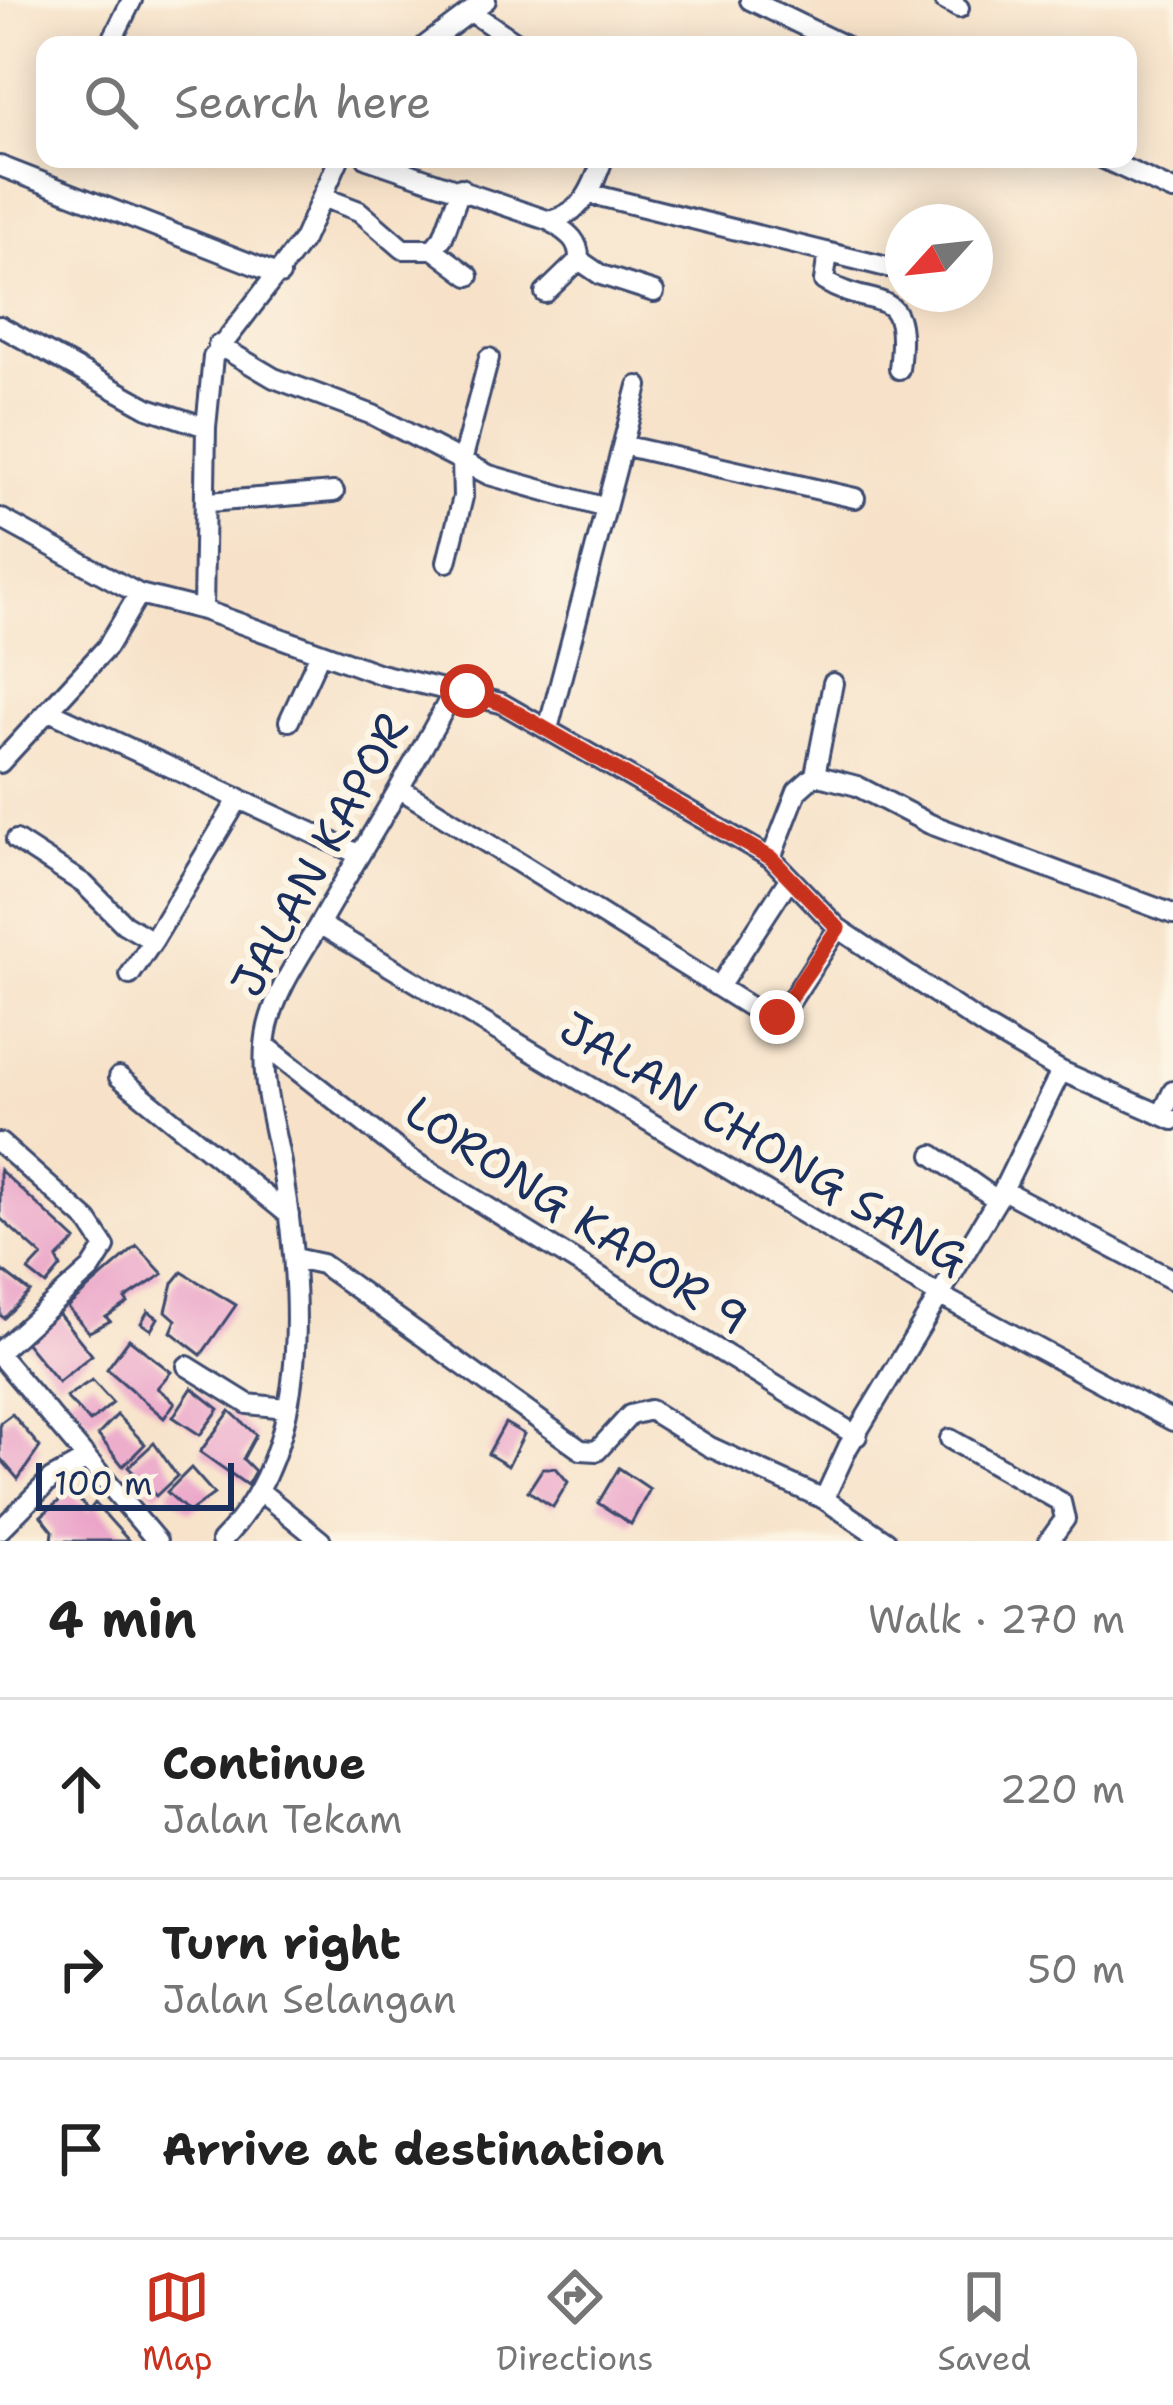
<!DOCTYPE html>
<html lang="en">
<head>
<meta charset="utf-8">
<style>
	body { margin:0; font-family:"Shantell Sans",sans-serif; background:#f6f6f6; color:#222 }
	.compass { position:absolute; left:885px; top:204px; width:108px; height:108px; border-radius:50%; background:#fff; box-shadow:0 6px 30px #0003; rotate:243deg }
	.scale { position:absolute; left:36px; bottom:30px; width:198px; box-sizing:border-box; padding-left:12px; border:6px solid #1b2f5e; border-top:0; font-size:33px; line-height:42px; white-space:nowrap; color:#1b2f5e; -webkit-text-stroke:9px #fcf5e5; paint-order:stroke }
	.stop { position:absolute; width:36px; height:36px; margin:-27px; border:9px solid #c8321e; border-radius:50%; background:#fff }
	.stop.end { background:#c8321e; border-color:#fff; box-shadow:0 3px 12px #0008 }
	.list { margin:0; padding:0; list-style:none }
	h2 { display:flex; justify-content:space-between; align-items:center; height:156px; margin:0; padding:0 48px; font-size:51px }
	h2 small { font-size:39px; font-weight:400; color:#767676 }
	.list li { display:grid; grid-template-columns:78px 1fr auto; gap:36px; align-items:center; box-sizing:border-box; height:180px; padding:0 48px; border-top:3px solid #e0e0e0 }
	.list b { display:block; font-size:45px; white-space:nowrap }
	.list p { margin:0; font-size:39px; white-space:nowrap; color:#767676 }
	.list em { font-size:39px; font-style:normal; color:#767676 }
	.icon { flex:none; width:66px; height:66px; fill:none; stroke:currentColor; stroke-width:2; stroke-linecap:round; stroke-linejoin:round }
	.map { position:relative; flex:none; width:1173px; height:1541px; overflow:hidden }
	.search { position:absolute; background:#fff; box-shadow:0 6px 30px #0003; left:36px; right:36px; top:36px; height:132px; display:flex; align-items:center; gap:30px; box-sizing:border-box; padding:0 42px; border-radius:24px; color:#767676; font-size:45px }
	.sheet { height:696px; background:#fff }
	nav { display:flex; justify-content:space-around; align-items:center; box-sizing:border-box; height:168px; border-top:3px solid #e0e0e0; background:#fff; font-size:33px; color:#767676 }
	nav a { display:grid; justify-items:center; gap:6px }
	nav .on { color:#c8321e }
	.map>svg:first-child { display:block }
	.building { fill:#eba5c9 }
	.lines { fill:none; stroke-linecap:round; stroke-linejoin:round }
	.minor-casing { stroke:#3c4a6e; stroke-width:24 }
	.minor { stroke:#fff; stroke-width:18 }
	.route { stroke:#c8321e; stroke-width:15 }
	.labels { text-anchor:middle; stroke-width:12; stroke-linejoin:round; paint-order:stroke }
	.street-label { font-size:45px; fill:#1b2f5e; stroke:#fcf5e5 }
</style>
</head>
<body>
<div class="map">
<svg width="1173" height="1541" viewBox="0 0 1173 1541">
	<rect width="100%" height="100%" fill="#fcf5e5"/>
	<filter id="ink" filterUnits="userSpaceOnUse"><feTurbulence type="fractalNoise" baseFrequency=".00833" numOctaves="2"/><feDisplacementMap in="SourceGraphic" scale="24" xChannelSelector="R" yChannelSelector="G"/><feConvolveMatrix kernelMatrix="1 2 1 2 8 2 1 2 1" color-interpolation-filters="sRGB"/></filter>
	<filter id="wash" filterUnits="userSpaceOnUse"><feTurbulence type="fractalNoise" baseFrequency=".004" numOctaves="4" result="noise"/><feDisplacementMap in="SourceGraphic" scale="48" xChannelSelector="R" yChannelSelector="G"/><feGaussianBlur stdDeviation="2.7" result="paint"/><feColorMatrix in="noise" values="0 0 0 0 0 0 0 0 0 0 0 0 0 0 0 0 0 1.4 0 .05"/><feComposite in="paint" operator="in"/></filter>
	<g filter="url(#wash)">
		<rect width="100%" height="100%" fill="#f7e2c9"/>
		<g id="blocks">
			<path class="building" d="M0,1170L76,1240L57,1259L61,1267L46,1285L28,1271L42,1256L0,1218Z
				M137,1246L163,1274L125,1299L128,1303L106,1317L110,1321L89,1332L67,1307Z
				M0,1269L30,1292L4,1318L0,1315Z
				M182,1272L236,1305L201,1355L171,1332L176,1320L166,1311L173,1283Z
				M148,1311L158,1318L151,1330L141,1323Z
				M58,1313L92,1355L58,1382L25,1342Z
				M129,1339L171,1372L157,1388L175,1402L164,1418L107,1369Z
				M92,1380L113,1403L90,1422L66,1397Z
				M192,1388L219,1409L200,1435L173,1417Z
				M230,1411L256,1435L243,1459L255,1471L247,1485L200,1452Z
				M12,1414L40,1447L18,1479L0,1458V1423Z
				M117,1415L145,1444L123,1466L98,1435Z
				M505,1423L524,1434L508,1466L488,1454Z
				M154,1443L177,1476L156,1496L128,1467Z
				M191,1468L214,1494L189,1512L167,1492Z
				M543,1468H556L568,1482L553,1507L528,1491Z
				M619,1468L650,1489L631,1524L598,1503Z
				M71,1491L89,1511L95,1503L129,1541H52L53,1531L41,1516Z"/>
		</g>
	</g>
	<g filter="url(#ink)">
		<use href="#blocks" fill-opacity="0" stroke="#3c4a6e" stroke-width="3"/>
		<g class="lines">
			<defs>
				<path id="minor" d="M750,0L843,45
					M944,0L959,8
					M474,14L520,45
					M116,45L114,36L132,0
					M426,45L486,0
					M367,159L550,221C566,232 580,239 579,260L601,275L654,292
					M1104,159L1173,191
					M0,166L280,275
					M591,194L903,271
					M325,198L359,211L403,249H433L469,276
					M550,221C585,210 591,191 603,159
					M433,249L443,237L461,188
					M828,253L824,281C876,313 910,279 899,369
					M545,293L579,260
					M0,326L148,408L206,427
					M218,345L274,378L373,415L489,475L606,508
					M626,446L855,498
					M208,502L334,492
					M0,518L139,594L203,610L380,674L501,703L771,858L838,928L987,1028L1061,1071L1173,1120
					M447,562L463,497L462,461L489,358
					M203,610L206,427L213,357L303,240L339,159
					M49,711L358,854
					M289,721L320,653
					M548,729L638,386
					M0,763L107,647L139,594
					M815,775L857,786L930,824L1173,914
					M402,790L768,1018L788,1005L838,928
					M16,840L84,884L124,924L153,941L239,798
					M771,858L797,791L815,775L833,683
					M319,924L937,1294L1173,1421
					M130,975L153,941
					M719,987L789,879
					M265,1045L410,1159L857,1436
					M119,1077L289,1215
					M1162,1114L1173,1091
					M0,1143L88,1221L105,1247L91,1269L0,1351
					M933,1155L997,1200
					M1003,1190L1173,1280
					M294,1258L322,1264L581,1450L597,1451L630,1415L650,1410L710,1447L824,1499L886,1541
					M0,1356L157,1541
					M187,1366L248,1404L286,1408
					M950,1439L1061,1502L1065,1519L1049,1541
					M262,1493L321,1541
					M824,1499L848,1447L1003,1190L1061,1071
					M0,1530L51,1479L85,1460
					M221,1541C314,1448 302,1290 282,1169C274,1121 257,1075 268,1026C277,988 302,954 321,921C365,844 412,771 453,692"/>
			</defs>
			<use href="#minor" class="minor-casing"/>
			<use href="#minor" class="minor"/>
		</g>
	</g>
	<g class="lines" filter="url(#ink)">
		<path class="route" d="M467,691L502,704L771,858L838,928L777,1017"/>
	</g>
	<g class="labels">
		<g class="street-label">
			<text transform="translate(319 855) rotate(-61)" y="16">JALAN KAPOR</text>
			<text transform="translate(764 1143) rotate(31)" y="16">JALAN CHONG SANG</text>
			<text transform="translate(577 1215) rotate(33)" y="16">LORONG KAPOR 9</text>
		</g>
	</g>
</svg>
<svg class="compass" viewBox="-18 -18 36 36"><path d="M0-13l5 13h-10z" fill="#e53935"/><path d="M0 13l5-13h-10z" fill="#767676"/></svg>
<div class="scale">100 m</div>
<div class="stop" style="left:467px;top:691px"></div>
<div class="stop end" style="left:777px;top:1017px"></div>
<div class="search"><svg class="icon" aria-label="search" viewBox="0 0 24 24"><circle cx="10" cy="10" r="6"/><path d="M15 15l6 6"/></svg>Search here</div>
</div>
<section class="sheet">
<h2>4 min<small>Walk · 270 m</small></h2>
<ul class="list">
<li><svg class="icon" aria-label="ahead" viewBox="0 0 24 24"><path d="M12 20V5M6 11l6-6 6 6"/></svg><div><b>Continue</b><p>Jalan Tekam</p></div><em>220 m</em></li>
<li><svg class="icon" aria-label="right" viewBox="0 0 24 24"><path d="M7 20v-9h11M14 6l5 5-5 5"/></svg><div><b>Turn right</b><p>Jalan Selangan</p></div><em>50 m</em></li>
<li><svg class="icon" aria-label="arrive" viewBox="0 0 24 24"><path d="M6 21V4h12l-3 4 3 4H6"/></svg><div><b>Arrive at destination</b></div></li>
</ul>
</section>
<nav>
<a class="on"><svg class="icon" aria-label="map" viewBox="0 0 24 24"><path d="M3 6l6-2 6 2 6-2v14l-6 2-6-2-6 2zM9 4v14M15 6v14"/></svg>Map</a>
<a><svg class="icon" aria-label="directions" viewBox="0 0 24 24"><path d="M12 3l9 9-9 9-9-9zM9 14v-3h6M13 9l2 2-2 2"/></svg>Directions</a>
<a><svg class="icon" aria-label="saved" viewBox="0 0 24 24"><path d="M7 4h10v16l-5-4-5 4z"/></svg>Saved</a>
</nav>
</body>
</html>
